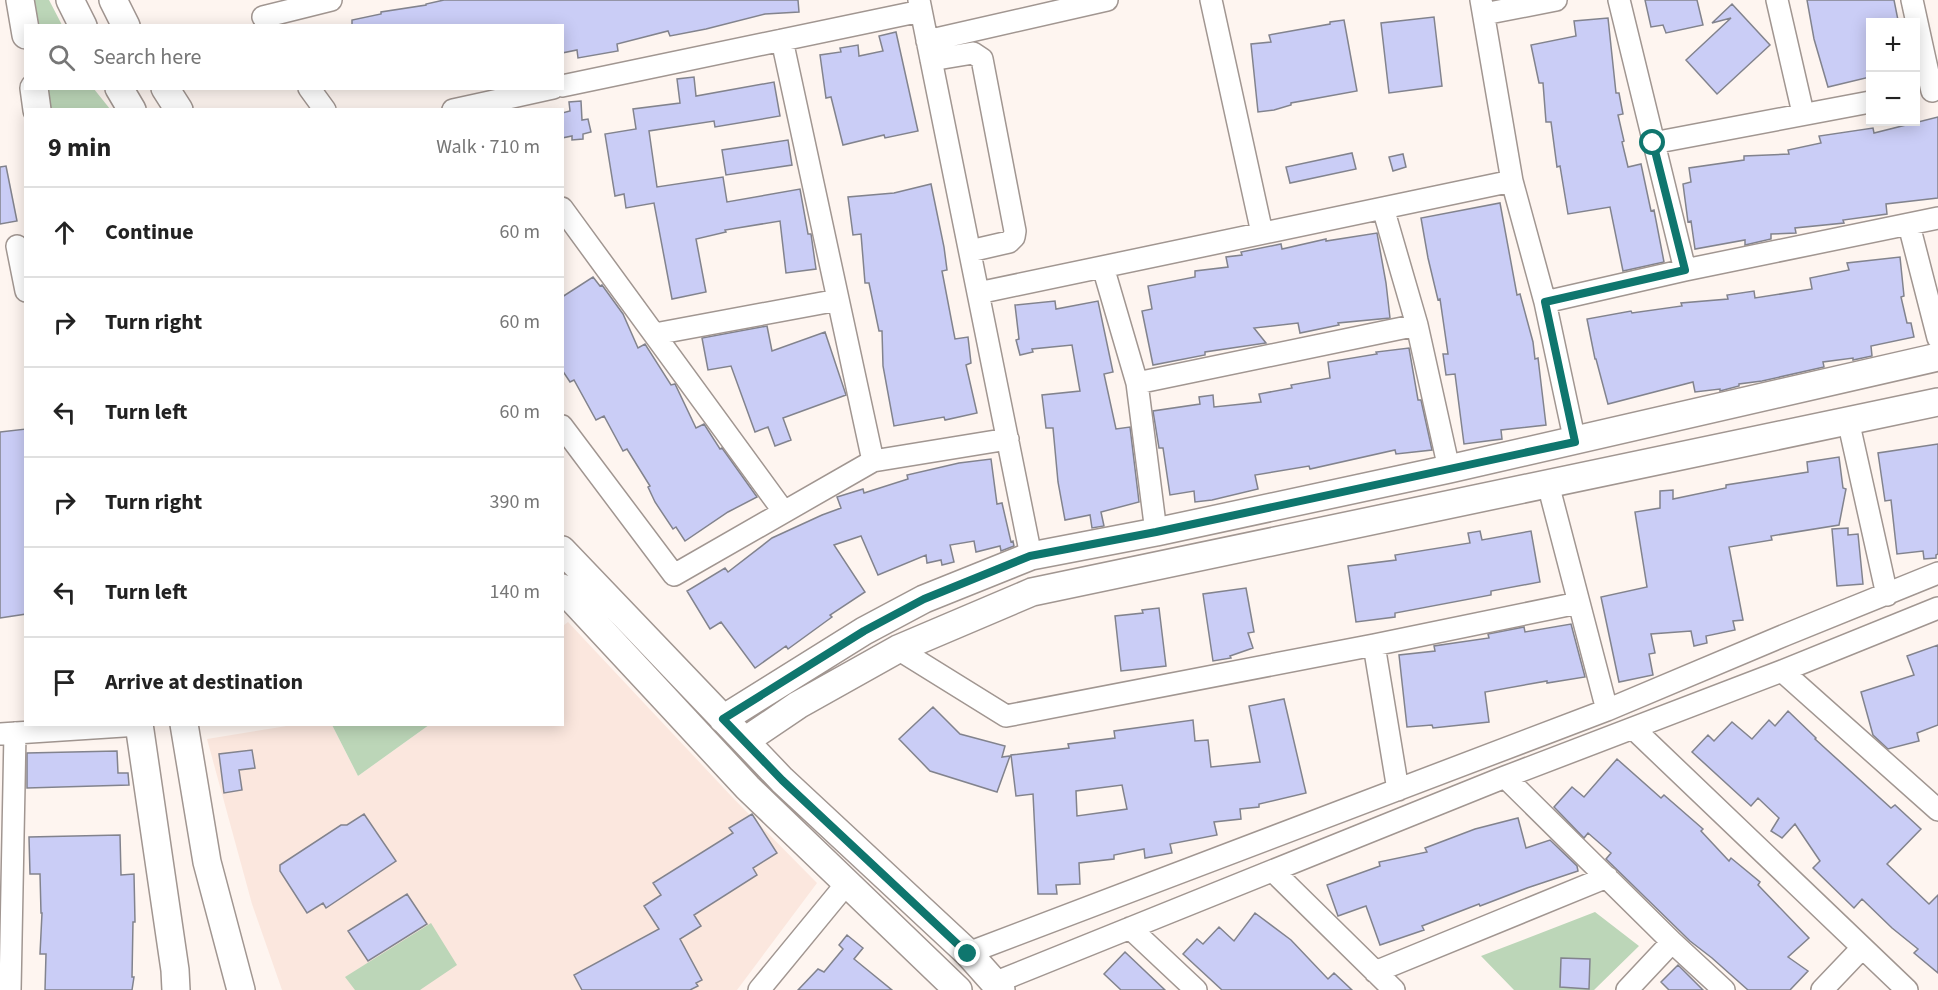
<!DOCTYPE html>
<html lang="en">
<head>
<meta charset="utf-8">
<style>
	body { margin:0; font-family:"Source Sans 3",sans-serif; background:#f2f2f2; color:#222 }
	.controls { position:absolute; right:18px; top:18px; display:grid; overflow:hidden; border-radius:0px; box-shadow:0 3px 15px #0003 }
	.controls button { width:54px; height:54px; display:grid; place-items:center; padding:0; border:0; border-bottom:2px solid #e0e0e0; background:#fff; color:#222; font:30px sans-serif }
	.stop { position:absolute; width:18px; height:18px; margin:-14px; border:4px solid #0f766e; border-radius:50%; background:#fff }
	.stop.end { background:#0f766e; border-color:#fff; box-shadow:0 2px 6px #0008 }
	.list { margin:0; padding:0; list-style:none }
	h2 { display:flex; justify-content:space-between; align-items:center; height:78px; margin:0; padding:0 24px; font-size:26px }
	h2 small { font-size:20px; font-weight:400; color:#767676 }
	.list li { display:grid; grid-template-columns:39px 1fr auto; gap:18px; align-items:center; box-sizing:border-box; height:90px; padding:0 24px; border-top:2px solid #e0e0e0 }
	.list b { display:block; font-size:22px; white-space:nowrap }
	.list em { font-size:20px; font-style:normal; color:#767676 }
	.icon { flex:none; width:33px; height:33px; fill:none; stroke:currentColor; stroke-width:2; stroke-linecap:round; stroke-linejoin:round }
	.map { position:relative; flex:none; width:1938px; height:990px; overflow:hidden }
	.search { position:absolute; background:#fff; box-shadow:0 3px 15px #0003; left:24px; top:24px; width:540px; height:66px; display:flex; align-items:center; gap:15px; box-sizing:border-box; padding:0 21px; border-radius:0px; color:#767676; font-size:22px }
	.panel { position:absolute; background:#fff; box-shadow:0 3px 15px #0003; left:24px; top:108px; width:540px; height:618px; border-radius:0px }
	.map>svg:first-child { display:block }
	.built { fill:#fbe7de }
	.green { fill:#bcd6b8 }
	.building { fill:#cacdf6; stroke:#82838d; stroke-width:1.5; fill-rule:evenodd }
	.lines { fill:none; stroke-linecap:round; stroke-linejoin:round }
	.minor-casing { stroke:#a19691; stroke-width:24 }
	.major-casing { stroke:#a19691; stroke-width:30 }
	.minor { stroke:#fff; stroke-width:21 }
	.major { stroke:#fff; stroke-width:27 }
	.route { stroke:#0f766e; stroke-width:8 }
</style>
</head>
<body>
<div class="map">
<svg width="1938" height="990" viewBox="0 0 1938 990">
	<rect width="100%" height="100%" fill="#fef5f0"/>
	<path class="built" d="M568,622L734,799L817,883L737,990H282L252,904L207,739L293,725H332L358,776L429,725L562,724L563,626Z"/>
	<path class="green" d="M34,0H49L62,25H38Z
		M48,89H94L110,109H51Z
		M332,725H429L358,776Z
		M1595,912L1639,946L1594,990H1514L1481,956Z
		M431,923L457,965L420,990H355L345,977Z"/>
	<path class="building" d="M444,0H798L799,12L765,14L706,29L670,36L668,31L617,44L618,51L578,58L577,50L562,53V26H352V20L381,14V12L426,5V4Z
		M1645,0H1697L1703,25L1666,33L1663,25L1651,27Z
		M1807,0H1894L1898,20L1870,22V77L1828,87L1814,39Z
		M1732,4L1770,45L1717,94L1686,60L1731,18L1712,23Z
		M1434,17L1442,86L1389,93L1381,23Z
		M1608,18L1616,93H1619L1623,114L1618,115L1624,141L1622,142L1628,167L1641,164L1651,211L1654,210L1664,262L1623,271L1610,207L1568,214L1560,166L1557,167L1551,122H1546L1543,83H1539L1531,45L1576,36L1574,21Z
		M1344,20L1357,91L1291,103V105L1274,110L1258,112L1251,44L1271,42L1269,35L1330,24V22Z
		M896,32L918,131L885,138L884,135L843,145L831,97L826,98L820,55L841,52L840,48L858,45L859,56L883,51L879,36Z
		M694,77L696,96L774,82L780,116L715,127L714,121L649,131L657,187L723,177L727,202L800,189L808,234H811L816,269L786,273L780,221L725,230L726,232L696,239L706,292L672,299L654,203L626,208L624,194L615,196L605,134L636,129L633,109L680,103L677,79Z
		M581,101L582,120L588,119L591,132L583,134V139L572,140V136L562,138V113L570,111L569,102Z
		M1938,117V198L1886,204L1887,214L1843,220L1844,223L1795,228L1796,233L1771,234V239L1745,245V240L1695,249L1691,221L1688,222L1683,184L1691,182L1689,168L1744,160V156L1789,154L1788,150L1821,143L1819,136L1873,128L1874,133Z
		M788,140L792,165L726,175L722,150Z
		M1352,153L1356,169L1290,183L1286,167Z
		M1403,154L1406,167L1393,171L1389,157Z
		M6,166L17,221L0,224V167Z
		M931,184L944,247L947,270L942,271L955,339L968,337L971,363L966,365L977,413L945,420L944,417L894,426L883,366L882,331H879L869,283H865L861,234L853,235L848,197L894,193Z
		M1500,203L1517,295L1520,294L1533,342L1535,359L1538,358L1546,425L1501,430L1502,439L1464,444L1455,374L1446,375L1443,354H1448L1440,299L1438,300L1428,258L1421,218Z
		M1377,233L1386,283L1390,318L1338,323L1339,325L1300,333L1298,323L1254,328L1266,343L1205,352V355L1153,365L1142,311L1152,309L1148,286L1195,277V271L1228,267L1226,257L1242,255L1241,252L1281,244L1282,249L1326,239V241Z
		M1900,257L1904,296L1901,297L1907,323H1911L1914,337L1871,346L1872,356L1853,360V358L1823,362L1824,367L1762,381L1739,384V386L1720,391V389L1695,392L1693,382L1608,404L1596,359H1595L1587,319L1631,311L1632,313L1682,306L1681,303L1728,299L1727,295L1754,291L1755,298L1812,289L1810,278L1849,270L1847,263Z
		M593,277L600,286L602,285L623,314L638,348L645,344L671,385L675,384L696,428L704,424L720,449L722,448L757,497L728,512L685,541L676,527L673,529L655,502L648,487L650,486L627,449L623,451L604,416L596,420L574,380L570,382L562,370V297Z
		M1055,301L1056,309L1098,301L1113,372L1104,374L1116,429L1130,427L1139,502L1101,512L1104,526L1092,528L1090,515L1065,520L1058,482L1053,428H1046L1042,395L1080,391L1072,345L1032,349L1033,352L1020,355L1016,340L1019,339L1015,305Z
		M767,326L772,351L825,332L846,395L783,418L791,440L775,446L768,427L755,432L731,366L708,370L702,338Z
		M1409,348L1418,400H1421L1432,450L1396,454L1395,450L1310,469L1309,466L1255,475L1258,489L1212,500L1195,502L1194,491L1170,495L1163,448H1159L1153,411L1200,404L1199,397L1213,395L1214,407L1261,402L1259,394L1292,388L1291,385L1330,378L1328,362L1377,354L1376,352Z
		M26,429V614L0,618V432Z
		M1938,444V554L1936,555V558L1924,559L1923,551L1897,554L1891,500L1885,501L1878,453Z
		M1839,457L1843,488L1846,489L1839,525L1771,536L1772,540L1729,547L1743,620L1733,621L1735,630L1706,636L1707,643L1694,646L1691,631L1651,634L1655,653L1649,654L1653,675L1619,682L1601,597L1647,587L1635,512L1660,508V491L1673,490V499L1726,488V485L1808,472L1807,462Z
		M991,459L997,504L1002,503L1011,542L1013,541L1014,546L1001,551L1000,546L976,552L974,541L950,545L954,562L942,565L941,560L927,563L926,555L878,575L861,536L834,545L865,592L830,615L832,617L788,649L786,646L755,668L721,622L710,629L687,591L725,568L728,572L772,538L822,515L841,508L837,497L863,489L864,493L908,479L907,475L959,463Z
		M1848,528V535L1858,534L1863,584L1837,586L1832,529Z
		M1480,531L1482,540L1531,531L1540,582L1491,591V595L1395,613V617L1356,622L1348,566L1396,560L1395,555L1470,543L1468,533Z
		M1246,588L1254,632L1248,633L1253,648L1230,656L1231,658L1213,661L1203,594Z
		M1159,608L1166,666L1121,671L1115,616L1143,613L1142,610Z
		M1571,624L1585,677L1547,683V681L1485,692L1489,722L1433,728L1432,725L1407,727L1399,655L1435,651L1434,646L1489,638L1488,634L1524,627L1525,632Z
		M1938,645V725L1917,733L1919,741L1888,749L1873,735L1861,692L1914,675L1907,656Z
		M1284,699L1306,793L1259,804V807L1240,809L1241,819L1214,822L1217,835L1170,844L1172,853L1145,858L1144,849L1114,855V859L1079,863L1080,884L1056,885L1057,894H1038L1033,794L1016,796L1011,755L1069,748L1068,744L1115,738L1114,731L1193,720L1195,741L1208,740L1211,767L1260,762L1249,706ZM1122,785L1127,809L1077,816L1076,791Z
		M933,707L960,734L1005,746L1002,757L1010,756L997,792L930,771L899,739Z
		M1788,711L1816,738L1815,739L1891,808L1895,805L1921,829L1887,864L1929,904L1938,895V973L1914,953L1918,949L1892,928L1862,899L1854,908L1813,868L1820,861L1795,824L1782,838L1771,831L1779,818L1758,798L1751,806L1692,752L1708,735L1714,741L1732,722L1752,739L1769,720L1775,726Z
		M252,750L255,768L239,770L242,790L224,793L219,754Z
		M117,751L118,773H128L129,785L27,788V753Z
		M1617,759L1661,798L1664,795L1703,829L1701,831L1729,861L1731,858L1760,882L1758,885L1809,938L1788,957L1808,971L1790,990H1748L1712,958L1690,941L1606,859L1611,853L1588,833L1584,838L1554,807L1572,787L1584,797Z
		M364,814L396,861L326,908L323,903L307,913L280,871V865L341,825H347Z
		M752,814L777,853L753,868L757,875L694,915L701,926L680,939L702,980L696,983L698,986L690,990H582L574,975L659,929L644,906L661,895L653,883L733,833L729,828Z
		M1518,818L1526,848L1550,840L1577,866L1578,871L1527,888L1480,906L1479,904L1422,926L1424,930L1380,945L1366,906L1338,916L1327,885L1380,866L1379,862L1427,852L1425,848L1475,829Z
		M120,835L121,875L134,874L135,922H133L132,977H134L132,990H45L46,954H40L42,913H41L40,874H30L29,837Z
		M407,894L427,924L368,961L348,931Z
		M1255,913L1291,940L1328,979L1334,973L1352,990H1222L1183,954L1197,939L1203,944L1219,927L1234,941Z
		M847,935L863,948L854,959L892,990H798L818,969L824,972L843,949L839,945Z
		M1125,952L1165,990H1121L1104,974Z
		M1561,958L1590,959L1589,989L1560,987Z
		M1678,965L1703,990H1669L1661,982Z"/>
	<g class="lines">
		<defs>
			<path id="minor" d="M919,0L1031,556
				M1211,0L1262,233
				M1481,0L1512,181L1545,302L1575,442
				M1619,0L1685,270
				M1777,0L1803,113
				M1912,0L1932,91
				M1484,14L1556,0
				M263,17L331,0
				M782,40L873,461
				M927,41L1107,0
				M931,60L973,53L982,59L1015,231L1014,237L1009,242L970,251
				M562,86L921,11
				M309,88L325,110
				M453,110L553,88
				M1653,143L1870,102
				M562,208L784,512
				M1383,208L1417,325L1449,469
				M1909,225L1938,338
				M17,246L26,291
				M1103,267L1137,383L1156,532
				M978,293L1512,181
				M1545,302L1685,270L1938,218
				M655,334L838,300
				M1137,383L1417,325
				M1848,420L1887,595
				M562,426L674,575L873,461L1008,439
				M1548,484L1607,710
				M1374,645L1398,790
				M898,649L1006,716L1374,645L1578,603
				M1782,671L1938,810
				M1634,729L1907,990
				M0,734L139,725
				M1505,777L1672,942L1724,990
				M1273,871L1394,990
				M1130,928L1196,990
				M968,953L1607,710L1785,635L1938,573
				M1375,972L1607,877
				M994,983L1505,777L1782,671L1938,608
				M10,990L15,733
				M759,990L847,883
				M1627,990L1672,942
				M1822,990L1862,948"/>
			<path id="major" d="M20,0L26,35
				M70,0L83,26
				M113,0L126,26
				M34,88L37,110
				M119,88L132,110
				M165,88L179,110
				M562,550L782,780L968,953L1001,990
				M562,588L748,788L958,990
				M723,719L864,631L924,599L1031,556L1156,532L1449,469L1938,357
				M139,724L175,970L176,990
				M184,724L207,862L241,990
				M745,741L798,705L898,649L1032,592L1938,402"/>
		</defs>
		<use href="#minor" class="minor-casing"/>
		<use href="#major" class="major-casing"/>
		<use href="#minor" class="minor"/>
		<use href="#major" class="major"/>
	</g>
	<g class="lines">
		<path class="route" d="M968,954L782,780L723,719L864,631L924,599L1030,556L1156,532L1575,442L1545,302L1685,270L1653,143"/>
	</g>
</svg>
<div class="controls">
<button>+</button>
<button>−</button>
</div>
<div class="stop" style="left:1653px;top:143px"></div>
<div class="stop end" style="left:968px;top:954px"></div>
<div class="search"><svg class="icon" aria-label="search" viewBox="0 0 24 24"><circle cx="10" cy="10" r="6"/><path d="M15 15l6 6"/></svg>Search here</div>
<section class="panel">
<h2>9 min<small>Walk · 710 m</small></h2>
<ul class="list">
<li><svg class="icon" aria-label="ahead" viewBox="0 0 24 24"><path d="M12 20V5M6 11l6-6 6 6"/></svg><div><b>Continue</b></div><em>60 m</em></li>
<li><svg class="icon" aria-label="right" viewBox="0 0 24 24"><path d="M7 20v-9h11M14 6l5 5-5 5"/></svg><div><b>Turn right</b></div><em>60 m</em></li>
<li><svg class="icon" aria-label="left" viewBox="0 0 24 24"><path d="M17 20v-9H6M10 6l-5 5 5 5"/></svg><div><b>Turn left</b></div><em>60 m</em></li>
<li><svg class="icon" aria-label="right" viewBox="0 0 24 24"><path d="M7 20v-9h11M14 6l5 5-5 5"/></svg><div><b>Turn right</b></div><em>390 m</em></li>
<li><svg class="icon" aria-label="left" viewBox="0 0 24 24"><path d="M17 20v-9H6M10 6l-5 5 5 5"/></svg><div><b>Turn left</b></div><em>140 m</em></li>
<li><svg class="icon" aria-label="arrive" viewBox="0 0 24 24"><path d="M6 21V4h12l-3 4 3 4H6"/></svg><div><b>Arrive at destination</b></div></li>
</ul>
</section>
</div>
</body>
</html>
